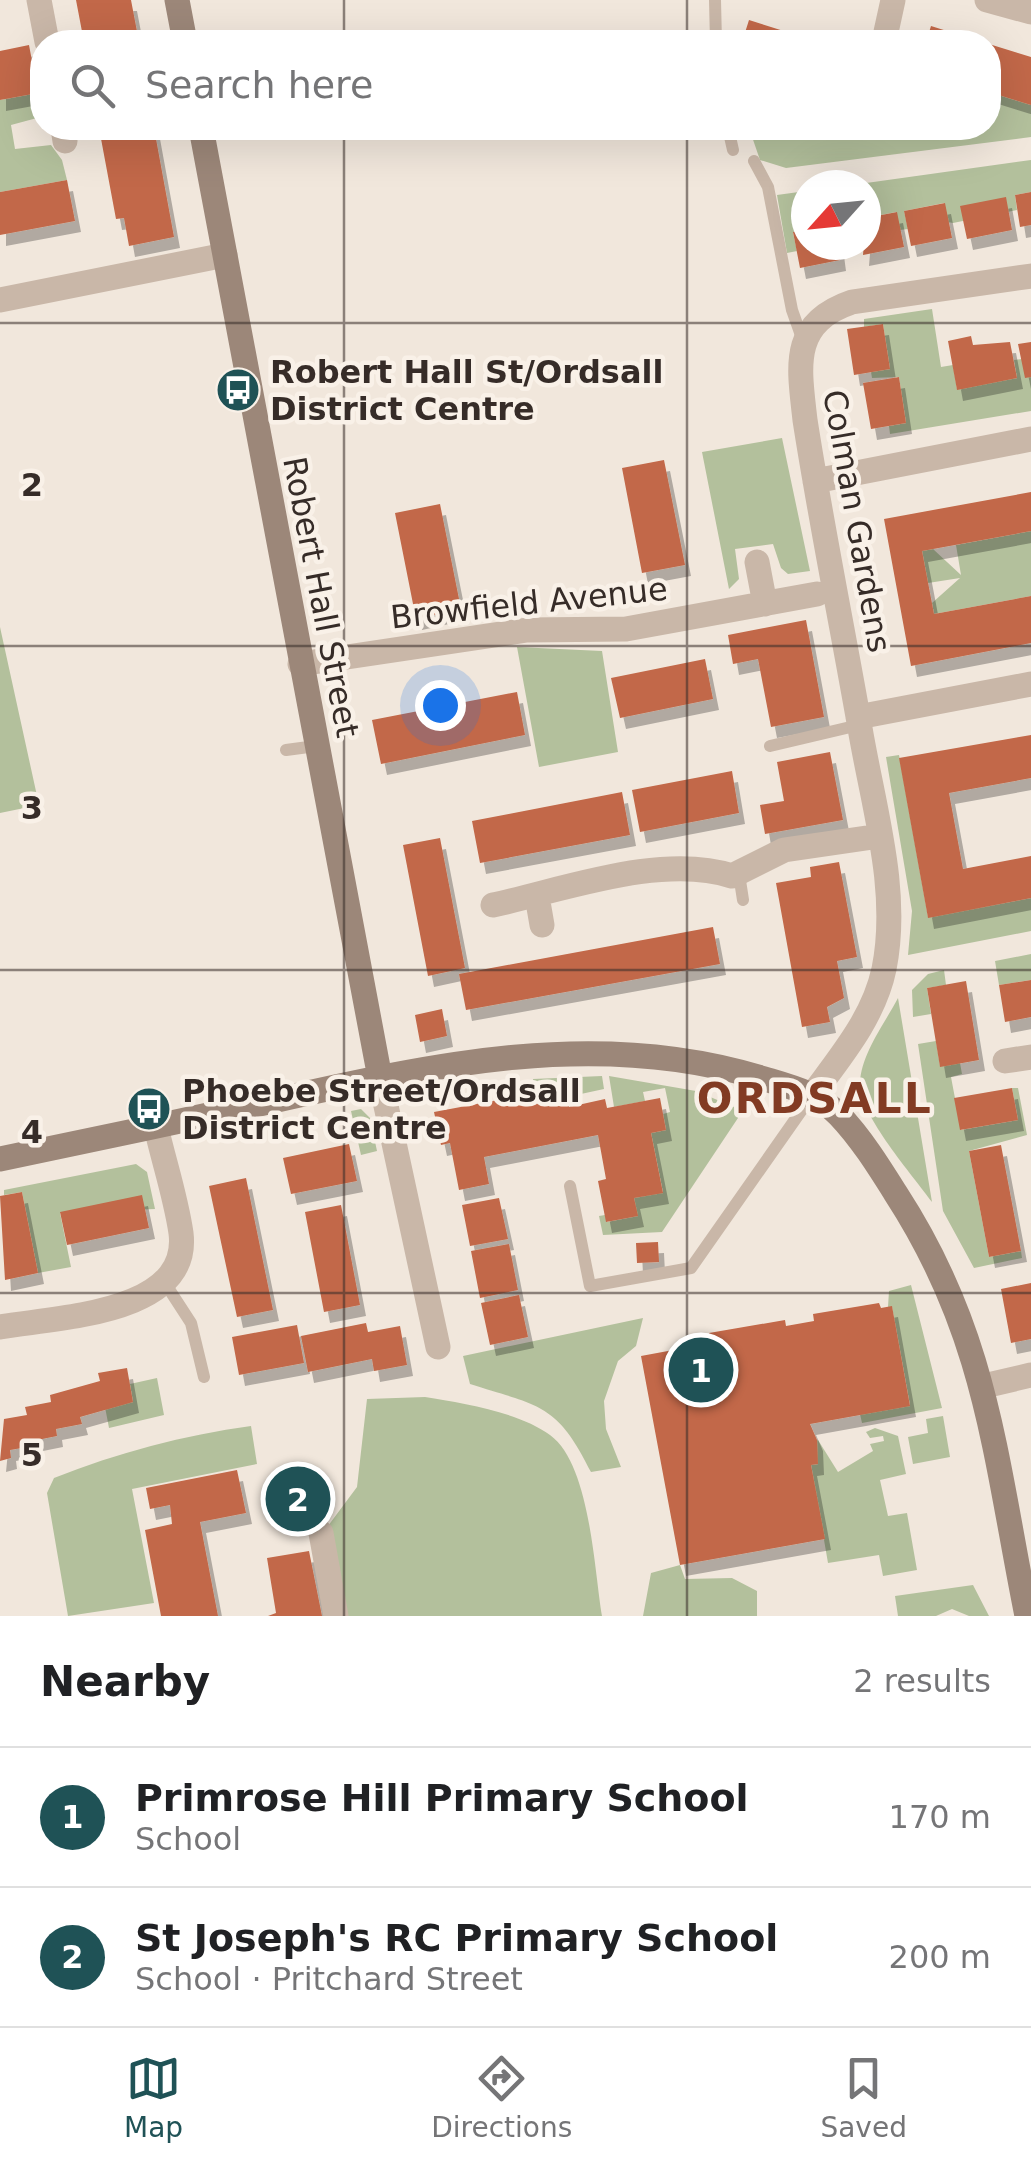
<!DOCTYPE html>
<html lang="en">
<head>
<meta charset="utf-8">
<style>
	body { margin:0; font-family:"DejaVu Sans",sans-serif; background:#f2f2f2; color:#202124 }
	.compass { position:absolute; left:791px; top:170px; width:90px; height:90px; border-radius:50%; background:#fff; box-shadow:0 10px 40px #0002; rotate:243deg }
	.you { position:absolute; left:440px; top:705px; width:35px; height:35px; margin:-25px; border:8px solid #fff; border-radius:50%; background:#1a73e8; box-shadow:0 0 0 15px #1a73e833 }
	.badge { display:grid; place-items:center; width:65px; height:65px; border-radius:50%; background:#1f5256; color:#fff; font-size:32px; font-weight:700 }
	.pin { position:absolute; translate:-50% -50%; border:5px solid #fff; box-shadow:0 2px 10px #0006 }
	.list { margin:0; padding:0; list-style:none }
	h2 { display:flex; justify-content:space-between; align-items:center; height:130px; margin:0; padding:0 40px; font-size:42px }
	h2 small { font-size:32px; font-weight:400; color:#757577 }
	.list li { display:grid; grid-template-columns:65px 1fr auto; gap:30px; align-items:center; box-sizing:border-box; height:140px; padding:0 40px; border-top:2px solid #e0e0e0 }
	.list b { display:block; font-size:38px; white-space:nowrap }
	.list p { margin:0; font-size:32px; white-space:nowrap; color:#757577 }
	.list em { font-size:32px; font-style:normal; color:#757577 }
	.icon { flex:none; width:55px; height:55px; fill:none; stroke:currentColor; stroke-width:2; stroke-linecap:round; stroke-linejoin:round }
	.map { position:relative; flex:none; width:1031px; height:1616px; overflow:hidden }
	.search { position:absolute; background:#fff; box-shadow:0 10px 40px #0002; left:30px; right:30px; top:30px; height:110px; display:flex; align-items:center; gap:25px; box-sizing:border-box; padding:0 35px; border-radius:40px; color:#757577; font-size:38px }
	.sheet { height:410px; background:#fff }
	nav { display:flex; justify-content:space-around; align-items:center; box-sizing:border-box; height:140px; border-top:2px solid #e0e0e0; background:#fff; font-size:28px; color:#757577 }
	nav a { display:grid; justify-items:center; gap:5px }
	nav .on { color:#1f5256 }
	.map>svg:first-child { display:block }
	.green { fill:#b3c09c }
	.building { fill:#c26848; filter:url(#shadow) }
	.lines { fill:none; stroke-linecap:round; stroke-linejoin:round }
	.lane { stroke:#c9b7a8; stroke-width:12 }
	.street { stroke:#c9b7a8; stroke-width:25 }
	.secondary { stroke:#9c8779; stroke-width:25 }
	.grid { fill:none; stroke:#362c28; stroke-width:2.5; stroke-opacity:0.55 }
	.labels { text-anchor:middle; stroke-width:9; stroke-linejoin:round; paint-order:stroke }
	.poi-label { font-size:32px; font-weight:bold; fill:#362c28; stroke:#f9f1e8; text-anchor:start }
	.street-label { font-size:32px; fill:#362c28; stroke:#f9f1e8 }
	.district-label { font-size:42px; font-weight:bold; letter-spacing:2.5px; fill:#823b23; stroke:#f9f1e8 }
	.grid-label { font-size:32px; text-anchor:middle; font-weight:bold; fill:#362c28; stroke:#f9f1e8; stroke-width:9; stroke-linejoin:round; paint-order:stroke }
</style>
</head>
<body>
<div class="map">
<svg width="1031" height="1616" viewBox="0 0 1031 1616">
	<defs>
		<filter id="shadow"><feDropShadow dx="6" dy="11" stdDeviation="0" flood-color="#0004"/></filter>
	</defs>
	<rect width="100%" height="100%" fill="#f1e7dc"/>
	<path class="green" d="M989,92L1031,105V137L786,168L760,160L749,128H873L887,132L889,128H988Z
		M38,93L42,108L37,118L11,125L15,149L51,145L62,160L67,180L0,192V100Z
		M1031,160V192L1015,195L1017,210L953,223L948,222L944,203L904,211L908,229L900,230L896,212L866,218V185H852Z
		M806,191V230L793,233L797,251L787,253L777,195Z
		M932,309L941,367L953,365L957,389L1017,378L1014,360L1022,359L1031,377V411L890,434L889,426L906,423L899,377L872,378L871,372L890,369L883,324L864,327V319Z
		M782,438L810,571L788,574L781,568L773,544L735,549L739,579L729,589L702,452Z
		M1031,531V596L934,614L932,603L960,578L928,583L922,551L933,549L961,575L956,545Z
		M0,627L39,805L0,813Z
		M517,647L602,651L618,752L539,767Z
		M899,755L928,917L1031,898V931L908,955L912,911L886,757Z
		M1031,954V980L999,985L995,961Z
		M944,970L946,985L927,988L931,1014L913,1017L912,990L928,974Z
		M898,998L932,1202C913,1175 859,1115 860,1083C861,1054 885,1023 898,998Z
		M936,1041L940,1066L960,1063L962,1074L951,1077L961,1130L1018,1120L1012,1088H1018L1027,1135L969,1151L989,1257L1021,1251L1022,1258L974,1268L943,1211L918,1044Z
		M602,1076L604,1089L567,1097L564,1087L535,1093L533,1079Z
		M609,1076L696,1091L734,1107L738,1118L662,1232L603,1235L599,1216L605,1215L607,1222L637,1216L634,1198L663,1192L651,1133L666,1130L663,1114L670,1112L665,1088L643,1092L645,1101L614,1107Z
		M361,1109L370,1118L377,1151L361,1155L351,1111Z
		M136,1164L147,1172L155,1209L60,1213L71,1267L38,1273L22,1192L4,1195V1190Z
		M911,1285L942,1408L862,1423L860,1414L910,1405L892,1307H888L889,1291Z
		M643,1318L636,1346L618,1361L604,1401L606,1429L621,1467L591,1472C557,1403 539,1406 470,1384L463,1356Z
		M157,1378L164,1415L109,1428L105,1407L133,1402L130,1384Z
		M425,1397C462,1403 519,1412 550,1435C590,1464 594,1568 602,1616H342L325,1530L357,1487L367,1399Z
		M943,1416L950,1457L913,1464L908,1437L928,1433L926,1419Z
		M251,1426L257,1464L132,1489L154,1603L68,1616L47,1493L54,1478C117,1453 184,1435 251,1426Z
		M875,1428L898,1436L906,1474L880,1480L888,1516L907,1513L917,1570L883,1576L879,1555L828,1563L811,1465L818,1464L814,1443L818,1440L838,1472L873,1451L870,1444L884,1441L883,1436L870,1438L866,1432Z
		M680,1565L685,1579L732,1578L757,1591V1616H643L651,1573Z
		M973,1585L989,1616H969L952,1609L936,1616H898L895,1596Z"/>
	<path class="building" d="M76,0H131L139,42H84Z
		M749,20L806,38L817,42H742Z
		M931,26L982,42H926Z
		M989,44L1031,57V105L989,92Z
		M29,45L38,93L0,100V51Z
		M99,128H154L174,237L129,246L124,218L116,219Z
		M67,180L75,221L0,235V192Z
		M1031,192V225L1020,227L1015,195Z
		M1006,197L1012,230L967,239L960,206Z
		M945,203L952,238L911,246L904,211Z
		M897,212L904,247L863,255L866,218Z
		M806,230V245H838L840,260L800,268L793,232Z
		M883,324L890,369L854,375L847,329Z
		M971,336L973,345L1010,342L1017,378L957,390L948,341Z
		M1031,342V377L1025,378L1018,344Z
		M899,377L906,423L871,429L863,383Z
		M664,460L685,565L642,573L622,468Z
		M1031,492V531L922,551L934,614L1031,596V643L911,666L884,519Z
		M440,504L461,609L416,619L395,513Z
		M806,620L824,717L771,727L758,659L733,664L728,635Z
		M705,659L713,699L620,718L611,678Z
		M517,692L525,735L381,764L372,720Z
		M1031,735V778L949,793L963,869L1031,856V898L928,918L899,758Z
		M830,752L843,820L765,834L760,805L784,801L777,762Z
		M732,771L739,813L640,832L632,790Z
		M622,792L630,835L480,863L472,821Z
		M440,838L465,968L428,976L403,845Z
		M839,862L857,957L837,961L844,998L827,1007L830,1022L802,1027L776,883L811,877L810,867Z
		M713,927L720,964L466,1010L459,974Z
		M1031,980V1017L1005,1022L999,985Z
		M966,981L979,1060L940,1067L927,988Z
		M442,1009L447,1036L420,1042L415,1015Z
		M1012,1088L1018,1120L960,1130L954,1098Z
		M535,1093L537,1102L567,1097L569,1107L605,1099L607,1108L660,1098L666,1130L651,1133L663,1193L634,1198L638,1216L606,1222L598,1181L606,1179L598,1135L484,1157L489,1184L459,1190L450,1143L441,1145L434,1112Z
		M349,1144L357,1181L291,1194L283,1158Z
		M1001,1145L1021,1251L989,1257L969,1151Z
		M246,1178L273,1310L237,1317L209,1186Z
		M22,1192L38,1273L5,1280L0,1196Z
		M142,1195L149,1228L67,1245L60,1212Z
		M499,1198L508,1239L470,1246L462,1205Z
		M341,1205L360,1305L324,1312L305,1212Z
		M658,1242L659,1262L637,1263L636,1243Z
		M509,1244L518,1290L480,1298L471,1251Z
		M1031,1283V1339L1011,1343L1001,1289Z
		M519,1295L528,1337L490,1345L481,1303Z
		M879,1303L881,1308L892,1306L910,1406L810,1424L817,1440L818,1464L811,1465L825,1539L680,1565L641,1356L711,1343L709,1333L785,1320L786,1326L814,1321L813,1314Z
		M366,1323L368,1332L400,1326L407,1365L374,1371L372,1359L308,1372L301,1336Z
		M297,1325L304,1363L239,1375L232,1337Z
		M127,1368L133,1402L80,1417L82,1424L56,1429L57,1436L32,1441L33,1446L10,1450L11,1458L0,1461L4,1419L27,1415L25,1407L51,1402L50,1395L100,1381L98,1373Z
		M237,1470L246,1513L200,1522L218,1616H161L145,1530L172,1524L170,1505L150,1509L146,1488Z
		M309,1551L322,1616H268L276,1613L267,1558Z"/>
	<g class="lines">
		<path class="lane" d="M715,0L716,42
			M728,128L733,150
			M754,161L768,187L792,310L803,341
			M770,746L859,725
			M286,750L316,746
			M739,874L743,900
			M570,1186L590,1286L691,1268L813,1094
			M165,1283L191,1323L204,1377"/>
		<path class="street" d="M39,0L47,42
			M987,0L1031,12
			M886,32L893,0
			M63,128L65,141
			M0,300L225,255
			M815,481L1031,439
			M757,562L765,604
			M300,664L527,630L626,629L817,594
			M858,717L1031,684
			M537,896L542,925
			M493,905C563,890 662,853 732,876L784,850L880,836
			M1005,1061L1031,1057
			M380,1078L438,1347
			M813,1094C841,1056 874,1017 884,969C900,890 873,806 860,728C842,625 821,523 805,420C799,366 790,323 852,302L1031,276
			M0,1327C55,1317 191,1315 181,1233C176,1198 164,1162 156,1127
			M984,1386L1031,1375
			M321,1533L336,1616"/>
		<path class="secondary" d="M177,0L185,42
			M201,128L380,1078
			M0,1159C86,1141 173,1123 259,1104C424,1067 591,1027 758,1077C787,1086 817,1092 839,1115C861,1138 879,1167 896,1194C987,1334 995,1457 1027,1616"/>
	</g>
	<path class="grid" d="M344,0V42M687,0V42M344,128V1616M687,128V1616M0,323H1031M0,646H1031M0,970H1031M0,1293H1031"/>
	<defs>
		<symbol id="bus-disc" viewBox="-11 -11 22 22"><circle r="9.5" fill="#1f5256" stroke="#f9f1e8"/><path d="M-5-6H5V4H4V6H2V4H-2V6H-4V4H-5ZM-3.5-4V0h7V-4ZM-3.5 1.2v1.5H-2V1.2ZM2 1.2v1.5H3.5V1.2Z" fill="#fff"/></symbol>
	</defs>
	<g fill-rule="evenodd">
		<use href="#bus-disc" x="213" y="365" width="50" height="50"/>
		<use href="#bus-disc" x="124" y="1084" width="50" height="50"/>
	</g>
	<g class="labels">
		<g class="poi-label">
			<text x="270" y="383">Robert Hall St/Ordsall<tspan x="270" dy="37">District Centre</tspan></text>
			<text x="182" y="1102">Phoebe Street/Ordsall<tspan x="182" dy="37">District Centre</tspan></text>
		</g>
		<g class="street-label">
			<text transform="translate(857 521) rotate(80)" y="11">Colman Gardens</text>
			<text transform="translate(321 597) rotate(79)" y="11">Robert Hall Street</text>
			<text transform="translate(529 603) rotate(-6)" y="11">Browfield Avenue</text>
		</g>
		<g class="district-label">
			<text x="815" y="1113">ORDSALL</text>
		</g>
	</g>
	<g class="grid-label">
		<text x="32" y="496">2</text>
		<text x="32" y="819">3</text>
		<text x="32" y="1143">4</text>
		<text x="32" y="1466">5</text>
	</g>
</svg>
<svg class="compass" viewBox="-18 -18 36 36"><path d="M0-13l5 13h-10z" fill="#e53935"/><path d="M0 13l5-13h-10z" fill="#757577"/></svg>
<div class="you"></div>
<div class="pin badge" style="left:701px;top:1370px">1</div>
<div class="pin badge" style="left:298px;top:1499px">2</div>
<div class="search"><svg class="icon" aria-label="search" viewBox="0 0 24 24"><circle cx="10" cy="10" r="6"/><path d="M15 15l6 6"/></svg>Search here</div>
</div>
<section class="sheet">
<h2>Nearby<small>2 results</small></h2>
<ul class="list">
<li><span class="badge">1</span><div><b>Primrose Hill Primary School</b><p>School</p></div><em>170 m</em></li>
<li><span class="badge">2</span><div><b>St Joseph's RC Primary School</b><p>School · Pritchard Street</p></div><em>200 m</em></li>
</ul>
</section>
<nav>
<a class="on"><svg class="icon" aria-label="map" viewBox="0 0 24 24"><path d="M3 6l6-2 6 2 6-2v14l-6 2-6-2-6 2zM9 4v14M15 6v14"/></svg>Map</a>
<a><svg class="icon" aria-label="directions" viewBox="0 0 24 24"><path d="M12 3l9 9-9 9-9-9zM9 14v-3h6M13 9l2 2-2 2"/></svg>Directions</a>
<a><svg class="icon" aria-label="saved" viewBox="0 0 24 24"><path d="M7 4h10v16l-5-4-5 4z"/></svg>Saved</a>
</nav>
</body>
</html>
